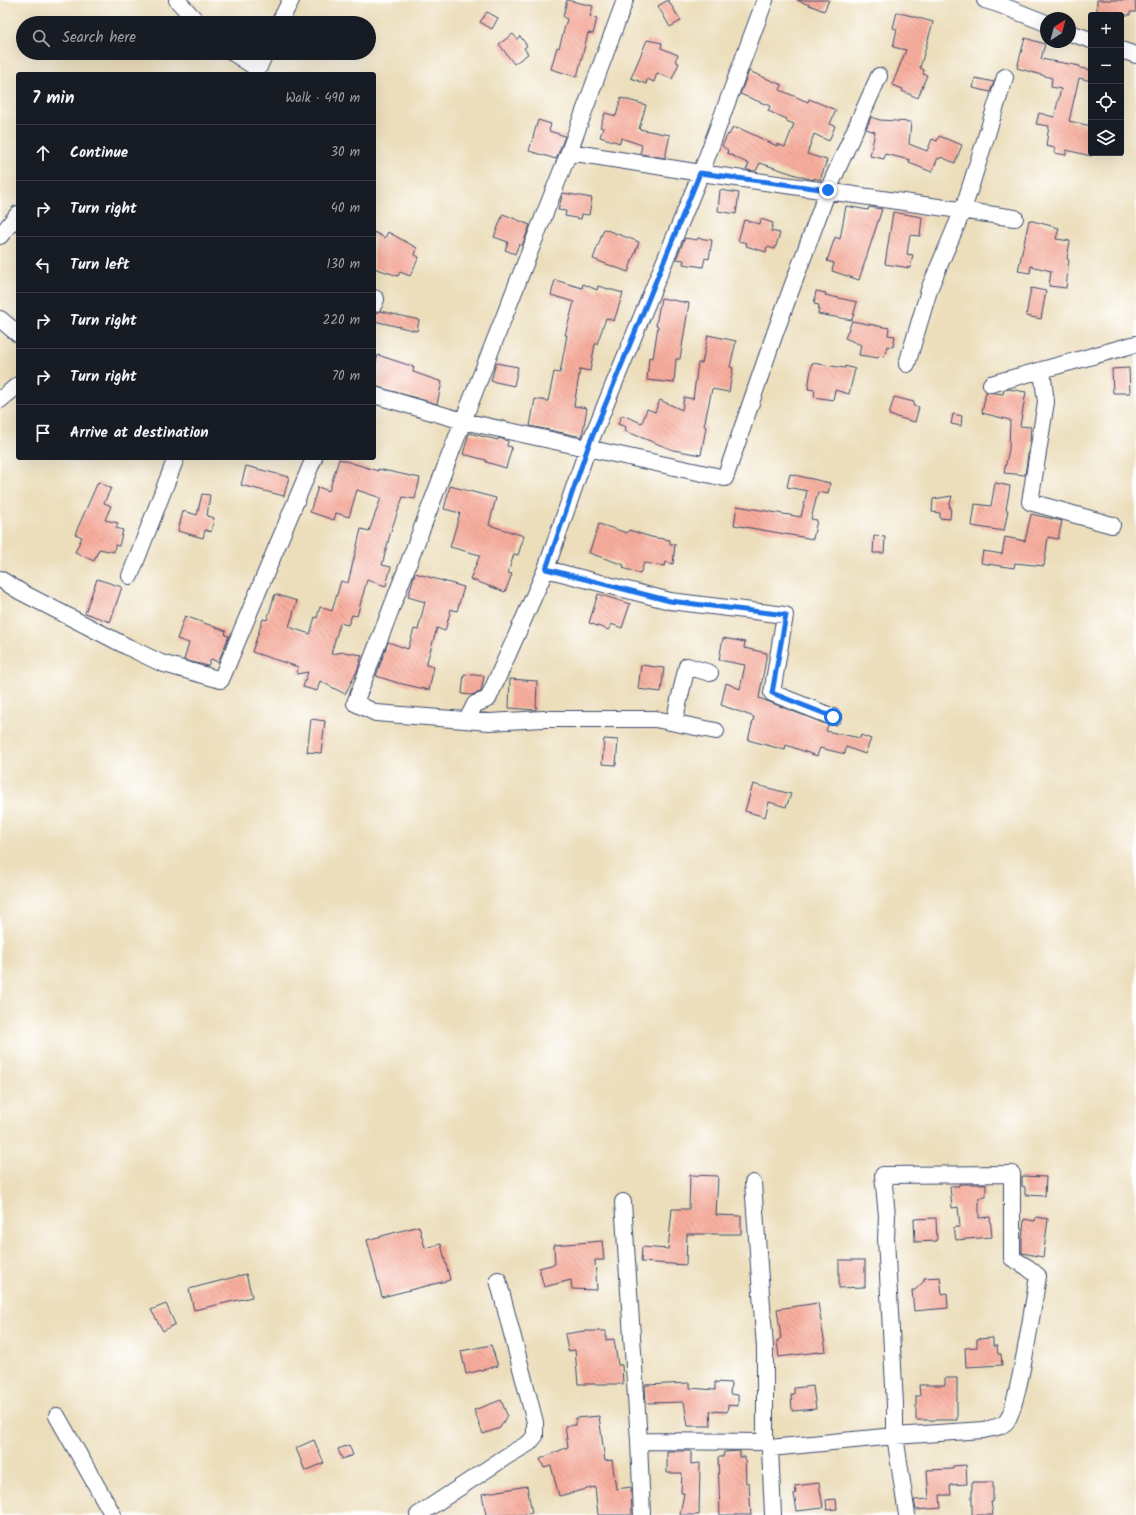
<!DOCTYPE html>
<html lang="en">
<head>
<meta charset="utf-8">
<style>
	body { margin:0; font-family:Kalam,sans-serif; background:#20242c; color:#f1f3f6 }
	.controls { position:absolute; right:12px; top:12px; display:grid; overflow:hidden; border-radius:4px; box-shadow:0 4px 16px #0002 }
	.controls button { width:36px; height:36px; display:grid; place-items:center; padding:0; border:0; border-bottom:1px solid #363941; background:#171b24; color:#f1f3f6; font:20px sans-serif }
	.compass { position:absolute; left:1040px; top:12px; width:36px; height:36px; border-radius:50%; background:#171b24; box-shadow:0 4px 16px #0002; rotate:36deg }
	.stop { position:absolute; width:12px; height:12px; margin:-9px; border:3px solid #1a73e8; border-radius:50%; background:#fff }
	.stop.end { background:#1a73e8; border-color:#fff; box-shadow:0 1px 4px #0008 }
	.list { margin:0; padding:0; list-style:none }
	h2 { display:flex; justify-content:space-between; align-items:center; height:52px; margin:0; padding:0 16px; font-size:17px }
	h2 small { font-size:13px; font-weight:400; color:#9ea1a6 }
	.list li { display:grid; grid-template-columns:26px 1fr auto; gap:12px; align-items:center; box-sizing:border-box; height:56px; padding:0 16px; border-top:1px solid #363941 }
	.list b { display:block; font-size:15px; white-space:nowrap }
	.list em { font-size:13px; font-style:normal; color:#9ea1a6 }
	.icon { flex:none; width:22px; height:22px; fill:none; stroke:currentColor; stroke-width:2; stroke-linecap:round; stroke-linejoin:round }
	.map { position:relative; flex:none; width:1136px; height:1515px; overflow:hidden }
	.search { position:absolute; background:#171b24; box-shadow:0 4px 16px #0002; left:16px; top:16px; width:360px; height:44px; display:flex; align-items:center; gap:10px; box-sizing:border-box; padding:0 14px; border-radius:22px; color:#9ea1a6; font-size:15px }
	.panel { position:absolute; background:#171b24; box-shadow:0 4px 16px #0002; left:16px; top:72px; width:360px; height:388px; border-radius:4px }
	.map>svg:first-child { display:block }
	.building { fill:url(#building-back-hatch) }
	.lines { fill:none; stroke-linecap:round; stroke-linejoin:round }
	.minor-casing { stroke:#3a496c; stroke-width:18 }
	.minor { stroke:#fff; stroke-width:16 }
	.route { stroke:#1a73e8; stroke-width:5 }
</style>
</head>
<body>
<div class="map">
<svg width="1136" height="1515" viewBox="0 0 1136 1515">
	<defs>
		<pattern id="building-back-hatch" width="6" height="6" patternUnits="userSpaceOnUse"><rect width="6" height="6" fill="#f8ad9c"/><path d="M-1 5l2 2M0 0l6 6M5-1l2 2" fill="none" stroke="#d49589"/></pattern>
	</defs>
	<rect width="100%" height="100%" fill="#fff"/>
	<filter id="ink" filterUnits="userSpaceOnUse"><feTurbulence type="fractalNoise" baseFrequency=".025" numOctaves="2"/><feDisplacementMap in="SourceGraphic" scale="8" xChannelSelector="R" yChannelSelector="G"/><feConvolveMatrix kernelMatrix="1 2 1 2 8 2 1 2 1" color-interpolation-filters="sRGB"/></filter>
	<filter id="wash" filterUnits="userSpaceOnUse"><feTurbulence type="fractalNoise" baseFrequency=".012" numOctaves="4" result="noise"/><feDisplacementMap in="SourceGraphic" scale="16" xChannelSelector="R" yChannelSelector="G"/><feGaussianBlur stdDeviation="0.9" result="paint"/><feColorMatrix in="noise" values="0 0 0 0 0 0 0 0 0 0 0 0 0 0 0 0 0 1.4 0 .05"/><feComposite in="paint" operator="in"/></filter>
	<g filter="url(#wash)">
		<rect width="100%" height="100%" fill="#ecdebb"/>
		<g id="blocks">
			<path class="building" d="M567,0L593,6L590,17L597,18L593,34L588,33L577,77L551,69L557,47L559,48L567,19L563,17Z
				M668,0L681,21L670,27L658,6Z
				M797,0H829L824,11Z
				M1097,0H1135L1136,12H1130V15H1097Z
				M487,12L498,18L492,29L480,22Z
				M897,12L933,22L920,68L924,70L923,74L927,75L918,98L902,91L903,89L892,85L906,50L893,47L897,29L893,28Z
				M513,34L517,39L520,36L527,46L524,48L528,54L514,64L499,44Z
				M1025,38L1045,44L1041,59L1080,66V68L1091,70V81L1079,78L1069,121L1091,126V156L1066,150V155L1054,153L1055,148L1046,146L1049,126L1036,124L1039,113L1054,117L1061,89L1051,87L1052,78L1017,68Z
				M647,40L662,43L661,48L678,55L675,61L679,63L672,79L657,73L654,82L647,79L646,84L631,78Z
				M749,71L782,85L780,90L808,102L809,99L836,110L830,124L835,126L829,141L814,134L807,154L827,160L820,180L814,178V180L799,176L760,163L756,171L746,170L749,164L727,153L728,150L722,146L728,134L729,135L733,127L738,129L739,128L777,146V144L785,147L794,124L786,121L787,119L768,111L770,106L740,94Z
				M975,78L994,82L990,92L973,88Z
				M621,98L646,105L639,129L670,135L665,158L640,154L642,145L621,138L620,143L600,137L603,128L600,127L605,113L616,116Z
				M871,117L880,120L911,122L909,144L927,151L932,139L937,141L939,136L962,145L955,163L941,157L940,159L938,158L932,172L909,163L910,160L885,154L884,159L870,156L875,132L866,129Z
				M538,120L551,124L549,131L565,136L556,159L529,151Z
				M720,190L739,193L736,214L718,211Z
				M563,193L592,198L589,215L582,214L581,219L565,216L566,211L558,210Z
				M846,206L868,210L869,207L882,209L859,280L832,271L834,263L827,261L835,237L840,239Z
				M893,212L922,217L920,236L910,235L907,254L913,255L910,268L885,264Z
				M503,214L530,225L522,246L519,244L515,254L505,250L508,242L494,237Z
				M761,219L773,223L771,231L780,233L775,249L767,247L766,252L746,246L747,243L738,241L744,220L760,224Z
				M1029,220L1059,228L1056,239L1070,241L1067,259L1069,260L1066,288L1049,286L1051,271L1031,266L1030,273L1018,271Z
				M604,229L639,242L628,272L593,259Z
				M374,232L385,238L388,232L417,248L415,255L419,257L410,276L400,272L398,276L374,268Z
				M685,238L697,240L698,238L712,240L709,259L705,258L703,267L683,264L684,260L676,259Z
				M555,280L582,288L583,284L597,290L598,286L623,293L614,321L606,318L597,344H595L590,371L580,369L574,406L587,408L582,437L530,426L535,399L548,401L554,372L560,373L567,335H565L574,302L551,295Z
				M1031,288L1046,291L1041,319L1026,316Z
				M816,291L826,293L825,295L857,302L852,320L818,314L819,305L814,304Z
				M661,298L689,303L680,359H676L674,383L647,380L649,357L653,358L658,326L656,325Z
				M380,311L419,320L417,331L374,321V313Z
				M852,321L889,328L888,335L895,336L893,347L887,346L884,357L878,356V358L859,355L861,345L845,338Z
				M708,335L736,341L730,367L733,368L729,392L712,389L704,426L706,427L701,455L673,450L625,431L626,427L618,424L622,415L642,423L647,409L655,412L660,400L682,410L684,397L693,399L698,363H702Z
				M378,355L414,367L413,372L442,382L437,404L374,386V368Z
				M496,363L518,367L514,386L491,381Z
				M812,363L845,368V366L855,369L849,394L835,390L833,400L814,397L815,390L808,389Z
				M1129,368L1130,393H1113L1112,369Z
				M1009,389L1026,392L1020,426L1031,427L1030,441L1025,475L1004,473L1009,449L1010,420L982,413L986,392L1003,394L1004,390Z
				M894,397L914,402L913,406L919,407L915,422L889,415Z
				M953,414L962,416L961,426L951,424Z
				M469,433L498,440L499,438L508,441L507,446L512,447L506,468L486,462V460L463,454Z
				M339,459L378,471V469L420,478L415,499L403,497L391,531L382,565L391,567L386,586L367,580L357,616L352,615L348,625L340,623L331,654L344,652L362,655L357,671L345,694L320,681L317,691L303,687L308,672L297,674L298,667L252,652L263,619L267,620L275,594L297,601L289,627L310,634L315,617L317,618L320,607L332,611L341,581L348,583L361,529L369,531L381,498L357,490L349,517L336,513L334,520L310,512L318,487L329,491Z
				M246,466L289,477L284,496L241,485Z
				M790,474L830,483L828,494L818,492L811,519L817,520L813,539L734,525L737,506L801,517L807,491L787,487Z
				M98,482L111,488L104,503L111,506L105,520L118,523L116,528L123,530L119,546L115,545L114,552L99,549L94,561L75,552L82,537L75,534Z
				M995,483L1010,486L1006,510H1008L1004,531L972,526L975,504L991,506Z
				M450,486L496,498L489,525L524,536L518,555L514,554L508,573L512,574L505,592L470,579L480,555L450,547L460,513L444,509Z
				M202,494L210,495L207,516L214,518L211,532L205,530L203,538L178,531L183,511L197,515Z
				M952,496L949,507H951L950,519L940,518V513L932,512L933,499Z
				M1031,514L1062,521L1058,539L1048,537L1044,566L1015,563L1014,568L981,563L983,551L1002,554L1005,537L1025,541Z
				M599,524L627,533L629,530L651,537L670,540V544H675L673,564L666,562L665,566L644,563L640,574L623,568L624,565L589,553Z
				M874,536L885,537L884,553H873Z
				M415,573L464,587L457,611L451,609L445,631L437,628L426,665L434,667L429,690L398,683L376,676L388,642L408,649L414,629L418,630L425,602L408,597Z
				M97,579L122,587L110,622L85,613Z
				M598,594L630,604L622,628L611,624L609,630L589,623Z
				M185,616L226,631L225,635L229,636L218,662L211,659L208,666L184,660L189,643L177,639Z
				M723,638L745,642L744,648L767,653L759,698L828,725L826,731L860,738L861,735L871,739L865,754L846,747L845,754L820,748L817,756L786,745L785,750L748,740L754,717L721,705L726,683L740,689L745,665L719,660Z
				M641,665L664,668L661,692L638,689Z
				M464,674L484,676L481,692L471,695L462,694Z
				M510,679L537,681L536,710L509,708Z
				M311,719L325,721L321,753L307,752Z
				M604,739L618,740L616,765L602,764Z
				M753,784L791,794L786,807L769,802L765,817L745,811Z
				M690,1175L718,1176L716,1215L741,1216V1234H687L686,1265L641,1262L642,1247L668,1249L672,1209H689Z
				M1022,1176L1046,1177L1045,1196L1025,1195V1187L1022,1186Z
				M959,1184H986V1197L979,1198V1218L990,1217L992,1237L956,1240L954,1227H960L958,1207L952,1208L950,1186H959Z
				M1036,1217L1048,1219L1043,1257L1022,1253V1239L1024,1219L1035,1221Z
				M936,1218L937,1241L915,1242L914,1219Z
				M419,1226L425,1248L441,1244L450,1280L382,1297L367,1240Z
				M602,1241L604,1260H595L597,1290L572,1289L571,1280L544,1287L539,1268L555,1264L554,1245Z
				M839,1260H865V1287L839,1288Z
				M246,1274L252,1297L194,1310L189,1289Z
				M940,1277L942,1294L947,1293L948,1308L914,1311L912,1290H915L924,1281V1278Z
				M818,1303L826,1351L779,1357L777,1341L781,1338L777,1309Z
				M166,1304L175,1324L163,1331L151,1310Z
				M584,1331H606V1340L614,1339L618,1365H622L623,1384H578L575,1350L568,1351L565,1334Z
				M993,1338V1346H997L998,1354H1001L1002,1365L966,1367L965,1348L977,1347V1339Z
				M491,1345L498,1366L466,1374L461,1351Z
				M945,1378H957V1420H916V1396H920L919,1385H945Z
				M715,1382L731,1383L730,1394L738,1395V1406L728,1405L727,1412L710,1411L711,1426H688L684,1402L646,1403L645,1385L690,1383V1388L715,1390Z
				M813,1386L816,1409L792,1411L791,1395L794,1394V1388Z
				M501,1400L507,1415L500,1428L483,1434L474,1410Z
				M599,1416L605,1461L612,1460L616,1489L631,1487L632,1515H598L595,1487L559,1496L551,1466L544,1468L540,1459L568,1447L565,1426L576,1425V1418Z
				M314,1440L324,1463L305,1471L296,1448Z
				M349,1445L353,1455L342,1459L338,1449Z
				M667,1451H691V1464L700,1463L699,1515H680L684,1493H681L682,1473H667Z
				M740,1451V1457H745L746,1483H749L751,1515H720L718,1457H723L724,1452Z
				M966,1465L967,1484L950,1485L951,1495H940L941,1508L916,1510L914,1500L929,1499L927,1470L953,1469V1466Z
				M972,1482H993V1502H991L993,1515H972Z
				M819,1483L823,1508L797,1511L794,1494L796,1493L795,1486Z
				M527,1486L532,1513L518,1515H486L482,1494Z
				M836,1499L837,1509L827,1510L826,1500Z"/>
		</g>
	</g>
	<g filter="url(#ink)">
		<use href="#blocks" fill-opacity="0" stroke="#3a496c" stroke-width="1"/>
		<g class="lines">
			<defs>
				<path id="minor" d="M177,0L198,23
					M625,0L569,152L463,421L355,703L376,713L490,722L543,719H655L716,731
					M985,0L998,4L1046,23
					M279,23L291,0
					M1070,33L1091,40
					M1121,50L1136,55
					M233,53L258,69
					M256,74L265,53
					M569,152L701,173L1015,218
					M0,236L18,214
					M374,298L376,299L374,304
					M0,319L18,334
					M907,364L930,287L963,210L1005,77
					M1042,371L1046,402L1030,502L1112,525
					M991,384L1136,344
					M374,395L463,421L725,478L775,333L828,190L879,76
					M0,400L18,385
					M546,569L670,601L785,615L772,693L833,717
					M130,576L176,458
					M0,579L21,592L128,647L161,663L221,680L314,458
					M467,720L475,704L488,699L546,569L588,447L701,173L765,0
					M674,722L687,666L710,673
					M753,1183L765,1348V1442L770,1448L773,1515
					M623,1202L639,1441L642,1515
					M57,1416L113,1515
					M639,1441L765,1442
					M770,1448L895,1436L983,1430C991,1428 1000,1428 1006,1422C1018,1409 1034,1300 1038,1276L1027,1267L1012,1258V1174L883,1175L887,1216L886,1239L895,1404V1436L907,1515
					M418,1515L507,1456L529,1443L535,1436V1422L498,1280"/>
			</defs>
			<use href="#minor" class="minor-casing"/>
			<use href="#minor" class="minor"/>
		</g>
	</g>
	<g class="lines" filter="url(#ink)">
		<path class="route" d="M828,190L700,173L588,447L546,569L670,601L786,615L772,693L833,717"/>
	</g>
</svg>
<div class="controls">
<button>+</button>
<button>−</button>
<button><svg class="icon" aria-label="locate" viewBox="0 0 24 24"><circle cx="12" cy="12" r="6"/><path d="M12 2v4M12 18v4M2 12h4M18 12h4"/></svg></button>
<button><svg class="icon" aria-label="layers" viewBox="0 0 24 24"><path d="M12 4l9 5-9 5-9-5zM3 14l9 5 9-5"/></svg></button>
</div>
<svg class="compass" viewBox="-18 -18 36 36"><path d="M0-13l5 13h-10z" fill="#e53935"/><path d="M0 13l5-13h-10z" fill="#9ea1a6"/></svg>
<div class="stop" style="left:833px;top:717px"></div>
<div class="stop end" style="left:828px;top:190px"></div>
<div class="search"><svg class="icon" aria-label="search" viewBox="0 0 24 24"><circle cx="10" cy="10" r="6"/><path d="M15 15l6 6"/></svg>Search here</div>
<section class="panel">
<h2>7 min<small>Walk · 490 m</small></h2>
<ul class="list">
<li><svg class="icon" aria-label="ahead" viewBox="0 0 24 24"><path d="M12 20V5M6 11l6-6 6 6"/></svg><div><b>Continue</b></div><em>30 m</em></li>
<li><svg class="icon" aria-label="right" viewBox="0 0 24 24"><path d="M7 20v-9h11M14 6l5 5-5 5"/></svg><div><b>Turn right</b></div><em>40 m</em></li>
<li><svg class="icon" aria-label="left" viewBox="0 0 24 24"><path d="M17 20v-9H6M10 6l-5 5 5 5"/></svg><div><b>Turn left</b></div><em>130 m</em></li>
<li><svg class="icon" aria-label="right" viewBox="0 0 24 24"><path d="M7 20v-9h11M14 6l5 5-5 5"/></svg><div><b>Turn right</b></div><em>220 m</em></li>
<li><svg class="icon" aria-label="right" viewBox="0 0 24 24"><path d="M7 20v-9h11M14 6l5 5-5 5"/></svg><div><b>Turn right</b></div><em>70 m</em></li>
<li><svg class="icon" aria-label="arrive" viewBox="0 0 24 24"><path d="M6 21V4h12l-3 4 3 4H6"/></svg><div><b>Arrive at destination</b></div></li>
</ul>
</section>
</div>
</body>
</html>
